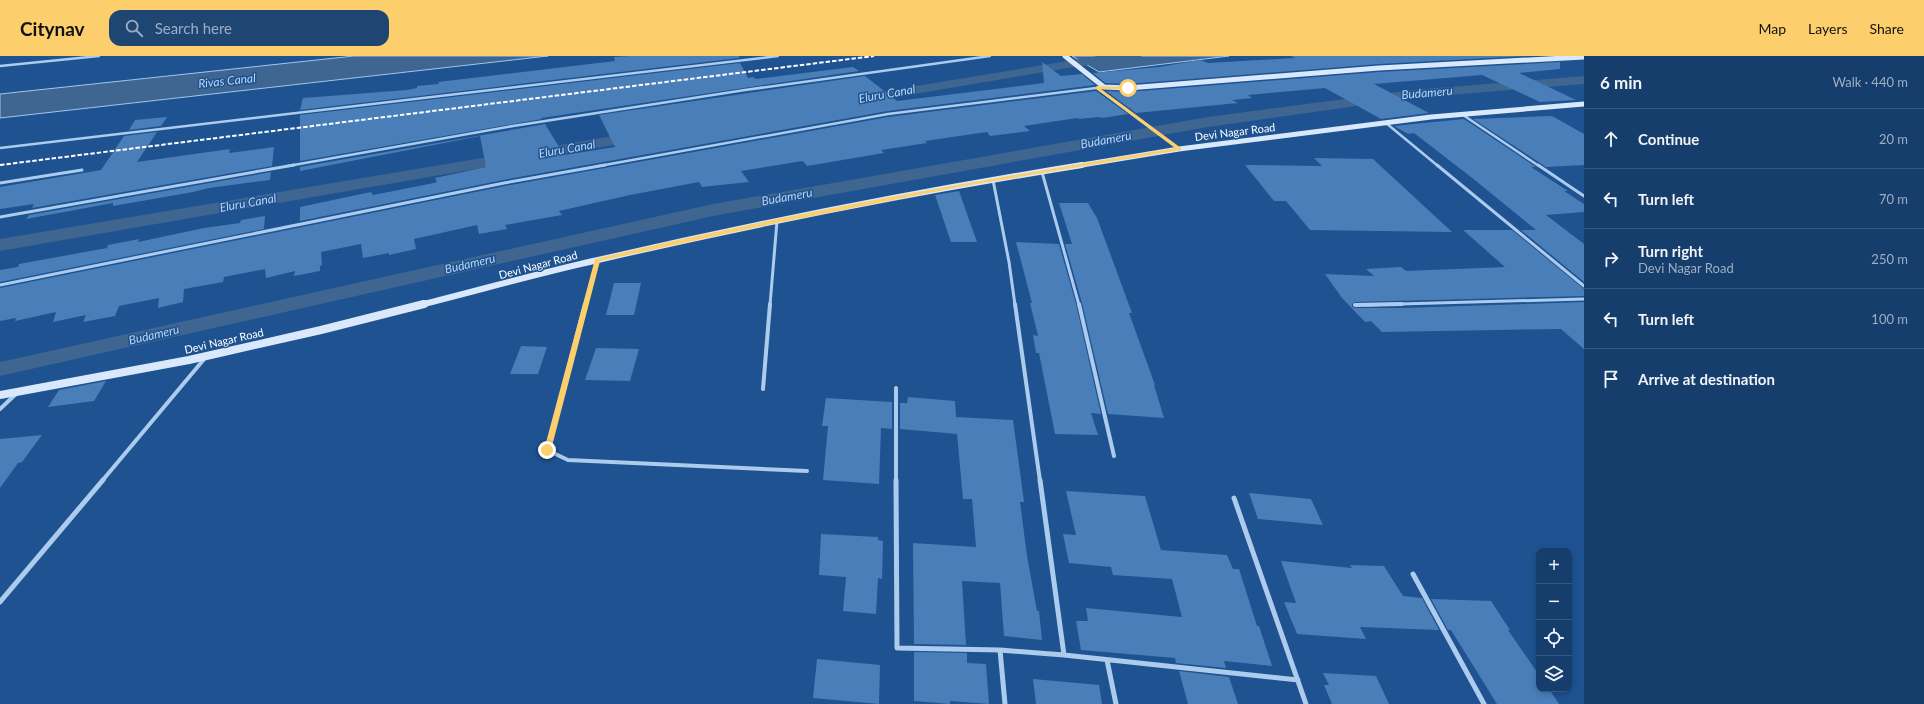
<!DOCTYPE html>
<html lang="en">
<head>
<meta charset="utf-8">
<style>
	body { margin:0; font-family:Lato,sans-serif; background:#1f4572; color:#f1f3f6 }
	.controls { position:absolute; right:12px; bottom:12px; display:grid; overflow:hidden; border-radius:8px; box-shadow:0 2px 6px #0003 }
	.controls button { width:36px; height:36px; display:grid; place-items:center; padding:0; border:0; border-bottom:1px solid #35577f; background:#163e6c; color:#f1f3f6; font:20px sans-serif }
	.stop { position:absolute; width:12px; height:12px; margin:-9px; border:3px solid #fccf6c; border-radius:50%; background:#fff }
	.stop.end { background:#fccf6c; border-color:#fff; box-shadow:0 1px 4px #0008 }
	.list { margin:0; padding:0; list-style:none }
	h2 { display:flex; justify-content:space-between; align-items:center; height:52px; margin:0; padding:0 16px; font-size:17px }
	h2 small { font-size:13px; font-weight:400; color:#9eaec2 }
	.list li { display:grid; grid-template-columns:26px 1fr auto; gap:12px; align-items:center; box-sizing:border-box; height:60px; padding:0 16px; border-top:1px solid #35577f }
	.list b { display:block; font-size:15px; white-space:nowrap }
	.list p { margin:0; font-size:13px; white-space:nowrap; color:#9eaec2 }
	.list em { font-size:13px; font-style:normal; color:#9eaec2 }
	.icon { flex:none; width:22px; height:22px; fill:none; stroke:currentColor; stroke-width:2; stroke-linecap:round; stroke-linejoin:round }
	.map { position:relative; flex:none; width:1584px; height:648px; overflow:hidden }
	header { display:flex; align-items:center; gap:24px; box-sizing:border-box; height:56px; padding:0 20px; background:#fccf6c; color:#111 }
	header strong { font-size:19px }
	nav { display:flex; gap:22px; margin-inline-start:auto; font-size:14px }
	.search { width:280px; height:36px; background:#1f4572; display:flex; align-items:center; gap:10px; box-sizing:border-box; padding:0 14px; border-radius:12px; color:#9eaec2; font-size:15px }
	main { display:flex }
	aside { flex:1; background:#163e6c }
	.map>svg:first-child { display:block }
	.water { fill:#3f6591; stroke:#a0c6ef }
	.lines { fill:none; stroke-linecap:round; stroke-linejoin:round }
	.canal { fill:#3f6591; fill-rule:evenodd }
	.building { fill:#4a7eb8 }
	.street-far3 { stroke:#adcbed; stroke-width:2.5 }
	.street-far2 { stroke:#adcbed; stroke-width:3 }
	.street-far1 { stroke:#adcbed; stroke-width:4 }
	.street { stroke:#adcbed; stroke-width:5 }
	.secondary-far2 { stroke:#d9e8fa; stroke-width:5 }
	.secondary-far1 { stroke:#d9e8fa; stroke-width:6 }
	.secondary { stroke:#d9e8fa; stroke-width:8 }
	.rail { stroke:#fff; stroke-width:2; stroke-dasharray:4.5 2; stroke-linecap:butt }
	.route { fill:#fccf6c }
	.labels { text-anchor:middle; stroke-width:3; stroke-linejoin:round; paint-order:stroke }
	.far-street-label { font-size:11px; fill:#fff; stroke:#1e5290 }
	.far-water-label { font-size:12px; font-style:italic; fill:#b9d5f4; stroke:#1e5290 }
</style>
</head>
<body>
<header>
<strong>Citynav</strong>
<div class="search"><svg class="icon" aria-label="search" viewBox="0 0 24 24"><circle cx="10" cy="10" r="6"/><path d="M15 15l6 6"/></svg>Search here</div>
<nav><a>Map</a><a>Layers</a><a>Share</a></nav>
</header>
<main>
<div class="map">
<svg width="1584" height="648" viewBox="0 0 1584 648">
	<rect width="100%" height="100%" fill="#1e5290"/>
	<path class="water" d="M354,0H548L0,62V38Z
		M1072,0H1229L1099,16Z"/>
	<g class="lines">
		<path class="canal" d="M1098,0H1142L1140,3L1135,4L1080,10L855,48L850,47L848,44L850,41L855,40Z
			M1584,20V28L1413,42L1208,71L713,160L0,320V306L713,148L1208,61L1413,34Z
			M643,75L649,77L651,80L649,83L0,195V183Z"/>
	</g>
	<path class="building" d="M630,0H739V2L300,54L303,42L407,34L417,32V30L439,28L438,26L615,5L614,1Z
		M1291,0H1528L1379,8L1128,28L1105,27L1093,17L1159,11L1200,4L1208,7L1295,2Z
		M1042,6L1061,20L1082,18L1095,29L888,55L503,124L300,165V151L371,136L373,139L434,127L437,126L435,122L486,111L480,80L300,115V111L545,68L564,99L615,91L599,59L865,20L897,45L1044,27Z
		M1560,6V13L1519,17L1576,44L1540,46L1482,19L1374,28L1429,57L1381,63L1325,32L1248,39L1252,42L1232,44L1238,47L1136,57L1106,35L1128,36L1379,16Z
		M740,7L748,22L754,21L755,23L853,11L859,15L541,62L542,63L300,105V59Z
		M1096,35L1128,58L1102,62L1099,61L1079,63L1077,62L1024,70L1030,75L990,80L987,76L925,85L927,87L881,94L884,97L807,110L803,105L741,115L749,126L702,131L699,126L630,139L559,155L562,159L505,169L507,173L479,178L477,169L414,183L416,193L389,199V197L363,202L361,188L321,196L322,209L320,210V215L294,220L295,215L266,222L265,213L224,221L223,226L184,233L183,246L158,252L159,242L119,250L115,260L83,266L86,259L53,266L56,256L15,265L16,262L0,265V232L505,130L888,61Z
		M1552,60L1584,78V109L1546,111L1473,63Z
		M167,61L161,70L129,74L135,64Z
		M1464,63L1536,111H1531L1568,135H1564L1584,148V156L1546,159L1584,188V226L1521,174H1536L1476,125L1414,77L1408,78L1394,70Z
		M157,76L137,106L230,93L229,97L274,91L272,110L32,152L34,148L0,153V131L101,114L124,80Z
		M1314,102L1373,103L1452,176L1310,174L1286,145H1274L1245,109L1322,110Z
		M271,116L270,124L209,132L193,136L113,150V147L26,163L29,159Z
		M959,135L977,186H951L935,139Z
		M1059,147H1088L1097,162L1132,257H1129L1155,329H1154L1164,362L1108,358L1082,247L1065,188H1072Z
		M265,160L264,173L0,226V214L18,211L19,208L107,192L108,189L139,183L138,186L204,172L240,167L241,164Z
		M1463,174H1512L1584,233V240L1355,246L1352,248V251L1355,252H1402L1584,246V293L1561,273L1382,276L1371,265L1365,266L1342,242L1325,218L1374,220L1366,213L1401,211L1406,215L1505,211Z
		M1016,186L1059,188L1076,248L1101,358L1091,357L1098,379L1055,378L1039,297H1036L1033,279L1038,280L1030,247H1032Z
		M614,227H641L634,259H606Z
		M521,290L547,291L538,318H510Z
		M596,292L639,293L630,325L585,324Z
		M106,325L94,345L48,351L59,334Z
		M908,341L955,345L956,361L1013,364L1024,446H1020L1027,500L1037,555H1039L1042,584L1004,580L1000,527L962,525L966,589L914,588L913,487L976,491L972,443H963L957,378L900,373V347H907Z
		M826,342L892,346V373L881,372L879,428L823,424L828,370H822Z
		M42,379L22,406L18,407L0,432V383Z
		M1066,435L1145,440L1161,494L1227,499L1233,513H1239L1257,570H1259L1272,610L1224,605L1226,612L1176,607L1175,602L1081,594L1076,565H1088L1086,552L1182,561L1172,523L1113,519L1111,511L1069,507L1063,478L1076,479Z
		M1249,437L1311,443L1323,469L1258,463Z
		M821,478L878,481V484L883,485L882,523L878,522L876,558L843,555L846,521L819,519Z
		M1281,505L1352,512L1350,509L1384,510L1403,540L1422,542L1439,574L1360,571L1366,583L1297,578L1284,546L1296,547Z
		M1431,543L1491,545L1510,574H1508L1539,619V633H1549L1559,648H1497L1451,574H1448Z
		M914,596L967,597V607L986,608L989,648L950,645V648L914,645Z
		M817,603L880,609L879,648L813,642Z
		M1179,615L1229,621L1238,648H1188Z
		M1323,617L1376,620L1389,648H1332L1324,629H1329Z
		M1033,623L1099,629L1102,648H1036Z"/>
	<g class="lines">
		<path class="street-far3" d="M0,10L99,0
			M1097,32L1179,93
			M1463,59L1539,110
			M1386,67L1438,110
			M0,92L778,0
			M288,110L513,70L745,34L990,0
			M599,110L888,58L1104,31"/>
		<path class="street-far2" d="M1437,109L1584,230
			M1538,109L1584,140
			M1042,116L1079,249
			M993,124L1009,206L1015,249
			M0,127L82,114
			M0,161L294,109
			M0,229L504,127L605,109
			M585,249L597,204
			M770,249L777,165
			M1364,249L1584,243"/>
		<path class="street-far1" d="M585,248L547,394L568,404L807,415
			M1015,248L1040,425
			M1079,248L1114,400
			M1355,249L1402,248
			M896,332V425
			M763,333L770,248
			M0,353L17,337
			M102,425L205,302"/>
		<path class="street" d="M896,424L897,592L1000,594L1064,599L1298,624
			M1040,424L1064,599
			M1234,442L1306,648
			M1413,518L1484,648
			M0,546L103,424
			M1000,594L1005,648
			M1107,604L1116,648"/>
		<path class="secondary-far2" d="M1065,0L1104,31L1128,32L1379,12L1584,1
			M1076,110L1179,93L1431,61L1584,48"/>
		<path class="secondary-far1" d="M420,249C480,234 539,217 598,204C758,167 920,135 1082,109"/>
		<path class="secondary" d="M0,339L189,304L321,274L424,248"/>
		<path class="rail" d="M0,109L874,0"/>
	</g>
	<path class="route" d="M1097,30L1129,31L1128,33H1101L1181,92V94L959,131L777,167L600,205L551,394L550,396H545L544,394L595,203C787,157 981,124 1175,92L1095,32Z"/>
	<g class="labels">
		<g class="far-street-label">
			<text transform="translate(1235 76) rotate(-7)" y="4">Devi Nagar Road</text>
			<text transform="translate(538 209) rotate(-15)" y="4">Devi Nagar Road</text>
			<text transform="translate(224 285) rotate(-13)" y="4">Devi Nagar Road</text>
		</g>
		<g class="far-water-label">
			<text transform="translate(227 25) rotate(-6)" y="4">Rivas Canal</text>
			<text transform="translate(1427 37) rotate(-5)" y="4">Budameru</text>
			<text transform="translate(887 38) rotate(-10)" y="4">Eluru Canal</text>
			<text transform="translate(1106 84) rotate(-10)" y="4">Budameru</text>
			<text transform="translate(567 93) rotate(-10)" y="4">Eluru Canal</text>
			<text transform="translate(787 141) rotate(-10)" y="4">Budameru</text>
			<text transform="translate(248 147) rotate(-10)" y="4">Eluru Canal</text>
			<text transform="translate(470 208) rotate(-13)" y="4">Budameru</text>
			<text transform="translate(154 279) rotate(-13)" y="4">Budameru</text>
		</g>
	</g>
</svg>
<div class="controls">
<button>+</button>
<button>−</button>
<button><svg class="icon" aria-label="locate" viewBox="0 0 24 24"><circle cx="12" cy="12" r="6"/><path d="M12 2v4M12 18v4M2 12h4M18 12h4"/></svg></button>
<button><svg class="icon" aria-label="layers" viewBox="0 0 24 24"><path d="M12 4l9 5-9 5-9-5zM3 14l9 5 9-5"/></svg></button>
</div>
<div class="stop" style="left:1128px;top:32px"></div>
<div class="stop end" style="left:547px;top:394px"></div>
</div>
<aside>
<h2>6 min<small>Walk · 440 m</small></h2>
<ul class="list">
<li><svg class="icon" aria-label="ahead" viewBox="0 0 24 24"><path d="M12 20V5M6 11l6-6 6 6"/></svg><div><b>Continue</b></div><em>20 m</em></li>
<li><svg class="icon" aria-label="left" viewBox="0 0 24 24"><path d="M17 20v-9H6M10 6l-5 5 5 5"/></svg><div><b>Turn left</b></div><em>70 m</em></li>
<li><svg class="icon" aria-label="right" viewBox="0 0 24 24"><path d="M7 20v-9h11M14 6l5 5-5 5"/></svg><div><b>Turn right</b><p>Devi Nagar Road</p></div><em>250 m</em></li>
<li><svg class="icon" aria-label="left" viewBox="0 0 24 24"><path d="M17 20v-9H6M10 6l-5 5 5 5"/></svg><div><b>Turn left</b></div><em>100 m</em></li>
<li><svg class="icon" aria-label="arrive" viewBox="0 0 24 24"><path d="M6 21V4h12l-3 4 3 4H6"/></svg><div><b>Arrive at destination</b></div></li>
</ul>
</aside>
</main>
</body>
</html>
